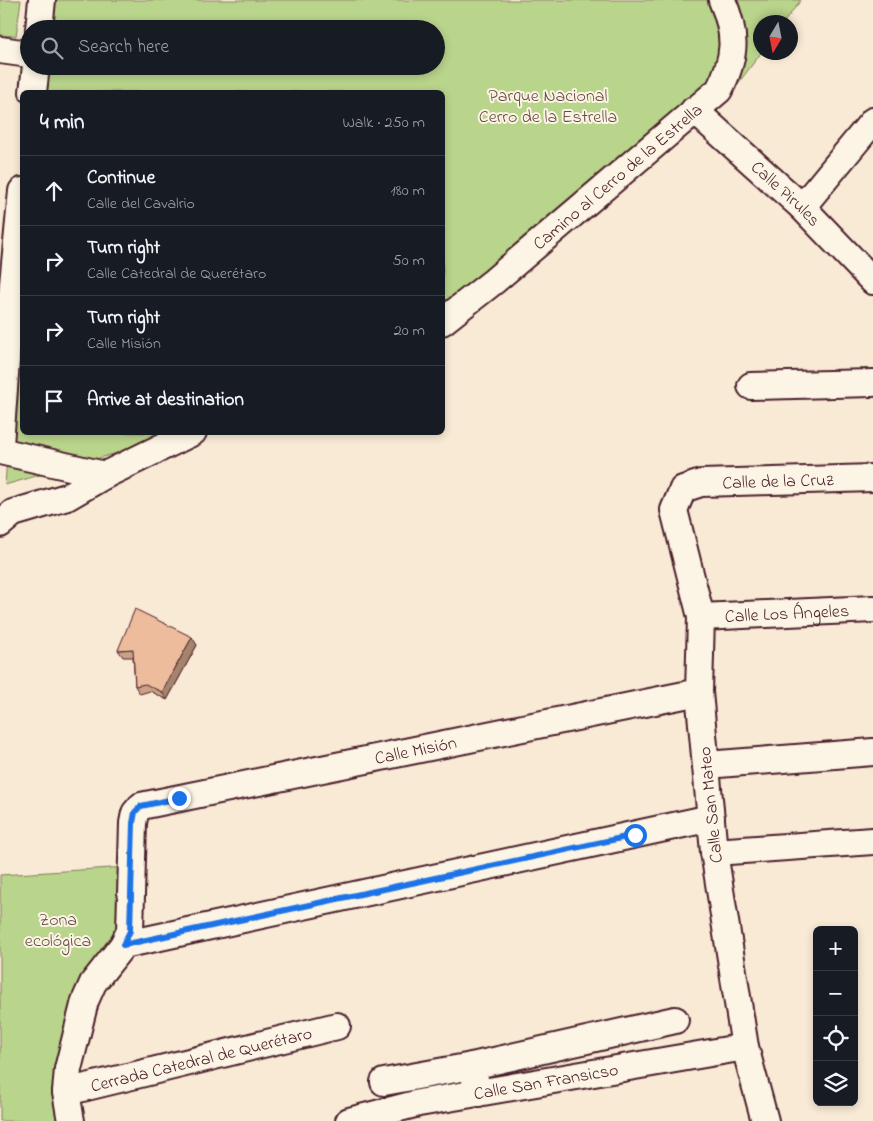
<!DOCTYPE html>
<html lang="en">
<head>
<meta charset="utf-8">
<style>
	body { margin:0; font-family:"Indie Flower",sans-serif; background:#242831; color:#f1f3f6 }
	.controls { position:absolute; right:15px; bottom:15px; display:grid; overflow:hidden; border-radius:8px; box-shadow:0 2px 8px #0003 }
	.controls button { width:45px; height:45px; display:grid; place-items:center; padding:0; border:0; border-bottom:1px solid #363941; background:#171b24; color:#f1f3f6; font:25px sans-serif }
	.compass { position:absolute; left:753px; top:15px; width:45px; height:45px; border-radius:50%; background:#171b24; box-shadow:0 2px 8px #0003; rotate:190deg }
	.stop { position:absolute; width:15px; height:15px; margin:-11px; border:4px solid #1a73e8; border-radius:50%; background:#fff }
	.stop.end { background:#1a73e8; border-color:#fff; box-shadow:0 1px 5px #0008 }
	.list { margin:0; padding:0; list-style:none }
	h2 { display:flex; justify-content:space-between; align-items:center; height:65px; margin:0; padding:0 20px; font-size:21px }
	h2 small { font-size:16px; font-weight:400; color:#9ea1a6 }
	.list li { display:grid; grid-template-columns:32px 1fr auto; gap:15px; align-items:center; box-sizing:border-box; height:70px; padding:0 20px; border-top:1px solid #363941 }
	.list b { display:block; font-size:19px; white-space:nowrap }
	.list p { margin:0; font-size:16px; white-space:nowrap; color:#9ea1a6 }
	.list em { font-size:16px; font-style:normal; color:#9ea1a6 }
	.icon { flex:none; width:28px; height:28px; fill:none; stroke:currentColor; stroke-width:2; stroke-linecap:round; stroke-linejoin:round }
	.map { position:relative; flex:none; width:873px; height:1121px; overflow:hidden }
	.search { position:absolute; background:#171b24; box-shadow:0 2px 8px #0003; left:20px; top:20px; width:425px; height:55px; display:flex; align-items:center; gap:12px; box-sizing:border-box; padding:0 18px; border-radius:28px; color:#9ea1a6; font-size:19px }
	.panel { position:absolute; background:#171b24; box-shadow:0 2px 8px #0003; left:20px; top:90px; width:425px; height:345px; border-radius:8px }
	.map>svg:first-child { display:block }
	.green { fill:#b9d48b; stroke:#827a5b }
	.lines { fill:none; stroke-linecap:round; stroke-linejoin:round }
	.minor-casing { stroke:#4a1f2b; stroke-width:30 }
	.minor { stroke:#fcf5e5; stroke-width:26 }
	.wall { fill:#cba286; stroke:#4a1f2b }
	.shaded-wall { fill:#a5846d; stroke:#4a1f2b }
	.building { fill:#ecbc9c; stroke:#4a1f2b }
	.route { stroke:#1a73e8; stroke-width:6 }
	.labels { text-anchor:middle; stroke-width:4; stroke-linejoin:round; paint-order:stroke }
	.park-label { font-size:18px; fill:#664c43; stroke:#fcf5e5 }
	.street-label { font-size:18px; fill:#4a1f2b; stroke:#fcf5e5 }
</style>
</head>
<body>
<div class="map">
<svg width="873" height="1121" viewBox="0 0 873 1121">
	<rect width="100%" height="100%" fill="#f9ead6"/>
	<filter id="ink" filterUnits="userSpaceOnUse"><feTurbulence type="fractalNoise" baseFrequency=".02" numOctaves="2"/><feDisplacementMap in="SourceGraphic" scale="10" xChannelSelector="R" yChannelSelector="G"/><feConvolveMatrix kernelMatrix="1 2 1 2 8 2 1 2 1" color-interpolation-filters="sRGB"/></filter>
	<g filter="url(#ink)">
		<path class="green" d="M0,0H21L16,36L0,35Z
			M40,0H801L784,22H760L761,53L715,114L443,311L442,92H34L35,66H436V29H38Z
			M22,246V432L182,433L166,439L5,485Z
			M127,867L123,926L91,1003L63,1121H0V875Z"/>
		<g class="lines">
			<defs>
				<g id="minor">
					<path d="M39,29L42,0"/>
					<path d="M0,50L29,54"/>
					<path d="M33,92L36,66"/>
					<path id="s1" d="M694,110L802,207L873,281"/>
					<path d="M802,207L873,121"/>
					<path id="s2" d="M442,322L494,281L719,90C736,57 737,35 722,0"/>
					<path d="M751,386L873,383"/>
					<path d="M0,445L7,346L22,191"/>
					<path d="M0,451L105,475"/>
					<path d="M0,524L13,513L67,497L105,475L193,432"/>
					<path id="s3" d="M701,617L873,609"/>
					<path d="M706,765L873,752"/>
					<path d="M714,852L873,841"/>
					<path d="M123,945L711,818"/>
					<path d="M384,1082L472,1066"/>
					<path id="s4" d="M66,1092L337,1026"/>
					<path d="M478,1093L472,1066L675,1020"/>
					<path id="s5" d="M71,1121L66,1092L68,1069L85,1001L93,983L123,945L130,931L133,823L135,813L141,806L699,692"/>
					<path id="s6" d="M349,1121L419,1103L745,1047"/>
					<path id="s7" d="M765,1121L745,1047L714,852L699,692L701,617L674,510L683,489L701,483L873,478"/>
				</g>
			</defs>
			<use href="#minor" class="minor-casing"/>
			<use href="#minor" class="minor"/>
		</g>
		<path class="wall" d="M197,645L167,700L150,691L140,694L135,686L133,657H123L118,650Z"/>
		<path class="shaded-wall" d="M192,637L197,645L167,700L162,692Z"/>
		<path class="building" d="M135,609L192,637L162,692L145,684L135,686L133,649L118,650Z"/>
	</g>
	<g class="lines" filter="url(#ink)">
		<path class="route" d="M179,798L141,806L135,812L133,823L130,931L123,945L635,835"/>
	</g>
	<g class="labels">
		<g class="park-label">
			<text x="548" y="101">Parque Nacional<tspan x="548" dy="21">Cerro de la Estrella</tspan></text>
			<text x="58" y="925">Zona<tspan x="58" dy="21">ecológica</tspan></text>
		</g>
		<g class="street-label">
			<text dy="6" stroke="none"><textPath href="#s2" startOffset="228">Camino al Cerro de la Estrella</textPath></text>
			<text dy="6" stroke="none"><textPath href="#s1" startOffset="124">Calle Pirules</textPath></text>
			<text dy="6" stroke="none"><textPath href="#s7" startOffset="739">Calle de la Cruz</textPath></text>
			<text dy="6" stroke="none"><textPath href="#s3" startOffset="86">Calle Los Ángeles</textPath></text>
			<text dy="6" stroke="none"><textPath href="#s5" startOffset="614">Calle Misión</textPath></text>
			<text transform="translate(710 805) rotate(-96)" y="6">Calle San Mateo</text>
			<text dy="6" stroke="none"><textPath href="#s4" startOffset="139">Cerrada Catedral de Querétaro</textPath></text>
			<text dy="6" stroke="none"><textPath href="#s6" startOffset="201">Calle San Fransicso</textPath></text>
		</g>
	</g>
</svg>
<div class="controls">
<button>+</button>
<button>−</button>
<button><svg class="icon" aria-label="locate" viewBox="0 0 24 24"><circle cx="12" cy="12" r="6"/><path d="M12 2v4M12 18v4M2 12h4M18 12h4"/></svg></button>
<button><svg class="icon" aria-label="layers" viewBox="0 0 24 24"><path d="M12 4l9 5-9 5-9-5zM3 14l9 5 9-5"/></svg></button>
</div>
<svg class="compass" viewBox="-18 -18 36 36"><path d="M0-13l5 13h-10z" fill="#e53935"/><path d="M0 13l5-13h-10z" fill="#9ea1a6"/></svg>
<div class="stop" style="left:635px;top:835px"></div>
<div class="stop end" style="left:179px;top:798px"></div>
<div class="search"><svg class="icon" aria-label="search" viewBox="0 0 24 24"><circle cx="10" cy="10" r="6"/><path d="M15 15l6 6"/></svg>Search here</div>
<section class="panel">
<h2>4 min<small>Walk · 250 m</small></h2>
<ul class="list">
<li><svg class="icon" aria-label="ahead" viewBox="0 0 24 24"><path d="M12 20V5M6 11l6-6 6 6"/></svg><div><b>Continue</b><p>Calle del Cavalrio</p></div><em>180 m</em></li>
<li><svg class="icon" aria-label="right" viewBox="0 0 24 24"><path d="M7 20v-9h11M14 6l5 5-5 5"/></svg><div><b>Turn right</b><p>Calle Catedral de Querétaro</p></div><em>50 m</em></li>
<li><svg class="icon" aria-label="right" viewBox="0 0 24 24"><path d="M7 20v-9h11M14 6l5 5-5 5"/></svg><div><b>Turn right</b><p>Calle Misión</p></div><em>20 m</em></li>
<li><svg class="icon" aria-label="arrive" viewBox="0 0 24 24"><path d="M6 21V4h12l-3 4 3 4H6"/></svg><div><b>Arrive at destination</b></div></li>
</ul>
</section>
</div>
</body>
</html>
